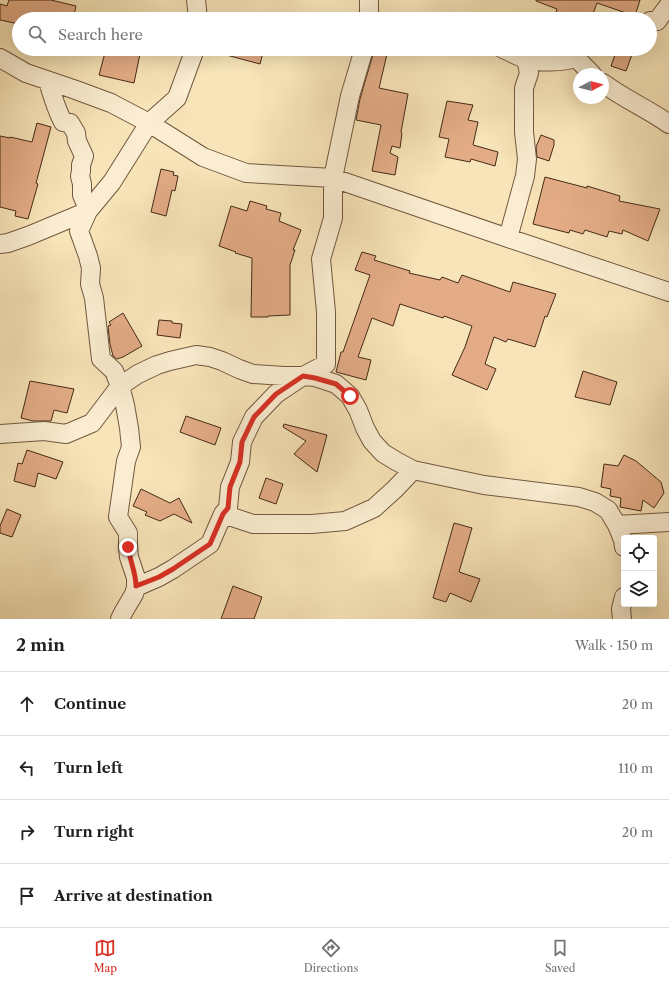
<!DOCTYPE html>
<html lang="en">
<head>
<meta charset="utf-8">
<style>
	body { margin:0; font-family:"Libre Caslon Text",serif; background:#f6f6f6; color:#202124 }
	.controls { position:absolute; right:12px; bottom:12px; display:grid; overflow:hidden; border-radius:4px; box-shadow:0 4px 16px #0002 }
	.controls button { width:36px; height:36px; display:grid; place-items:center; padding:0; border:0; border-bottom:1px solid #e0e0e0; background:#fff; color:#202124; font:20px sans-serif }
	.compass { position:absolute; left:573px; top:68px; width:36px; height:36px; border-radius:50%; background:#fff; box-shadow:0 4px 16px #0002; rotate:83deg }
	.stop { position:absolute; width:12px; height:12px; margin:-9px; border:3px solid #d93025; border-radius:50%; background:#fff }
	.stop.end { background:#d93025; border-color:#fff; box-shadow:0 1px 4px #0008 }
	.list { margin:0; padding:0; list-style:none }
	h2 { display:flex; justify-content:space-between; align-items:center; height:52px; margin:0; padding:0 16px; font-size:17px }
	h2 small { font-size:13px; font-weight:400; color:#757577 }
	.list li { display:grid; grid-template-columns:26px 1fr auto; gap:12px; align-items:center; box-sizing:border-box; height:64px; padding:0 16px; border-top:1px solid #e0e0e0 }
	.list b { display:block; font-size:15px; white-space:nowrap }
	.list em { font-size:13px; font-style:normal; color:#757577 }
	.icon { flex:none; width:22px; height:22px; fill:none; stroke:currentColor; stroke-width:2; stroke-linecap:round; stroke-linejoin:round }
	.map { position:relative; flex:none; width:669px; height:619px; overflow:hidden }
	.search { position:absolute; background:#fff; box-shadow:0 4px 16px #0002; left:12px; right:12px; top:12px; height:44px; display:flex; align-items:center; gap:10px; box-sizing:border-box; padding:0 14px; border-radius:22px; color:#757577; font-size:15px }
	.sheet { height:308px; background:#fff }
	nav { display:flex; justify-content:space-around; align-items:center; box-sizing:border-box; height:56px; border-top:1px solid #e0e0e0; background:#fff; font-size:11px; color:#757577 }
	nav a { display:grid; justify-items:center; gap:2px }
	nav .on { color:#d93025 }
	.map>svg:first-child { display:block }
	.building { fill:#e3ac86; stroke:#452a17 }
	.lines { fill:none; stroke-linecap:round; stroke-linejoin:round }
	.minor-casing { stroke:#72583f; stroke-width:20 }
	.minor { stroke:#faedd1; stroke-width:18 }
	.route { stroke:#d93025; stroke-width:5 }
</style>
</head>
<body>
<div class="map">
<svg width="669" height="619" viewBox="0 0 669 619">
	<rect width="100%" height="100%" fill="#f7e4b8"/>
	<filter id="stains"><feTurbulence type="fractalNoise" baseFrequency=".005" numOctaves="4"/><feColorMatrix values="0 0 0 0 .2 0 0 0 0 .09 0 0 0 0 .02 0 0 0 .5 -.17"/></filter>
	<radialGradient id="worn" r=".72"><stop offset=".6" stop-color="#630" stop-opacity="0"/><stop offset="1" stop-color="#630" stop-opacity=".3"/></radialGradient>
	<path class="building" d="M9,0H51L76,6L73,19H19V24L0,20V4L7,6Z
		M536,0H640L635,16L597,3L591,19H583L571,15L569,19H554L557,9L536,1Z
		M106,49H141L134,83L99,75Z
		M219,49H264L260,64L219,53Z
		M617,49H634L626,71L611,66Z
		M374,51L387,54L379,88L408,94L401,132L402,133L400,148L392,146L390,153L398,157L395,175L372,171L381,125L356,120L360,99Z
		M447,101L473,105L468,120L478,122L473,145L498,152L495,166L471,159L470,162L445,157L449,139L439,137Z
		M37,123L51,127L36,183L38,184L28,219L15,216L16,211L0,207V136L10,138V137L32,142Z
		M541,135L554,140V145L549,161L537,157L536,147Z
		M161,169L174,172L173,175L178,176L175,191L172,190L166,216L151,212Z
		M545,177L587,188V186L620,196L619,201L660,209L648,241L623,230L622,234L609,231L607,237L585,230L583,234L570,230L569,233L533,224Z
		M250,201L267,206L266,209L281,213L279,221L301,230L293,250H295L290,265V315L268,316V317H251L252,258L235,253L236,252L219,246L231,206L247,211Z
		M362,252L376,256L374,260L410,271L409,273L440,280L442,277L458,283L462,275L510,292L513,282L556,294L547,317L545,316L535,347L508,339L506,342L494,337L485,364L496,369L487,390L452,375L465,347L472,326L444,316L443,318L400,304L393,326L372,318L358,357L371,360L366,380L336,372L341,352H343L370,275L355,270Z
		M123,313L142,346L123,357L117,359L113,356L110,344L108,326L111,325L109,322Z
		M159,320L172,321V323L182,324L180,338L157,335Z
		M583,371L617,382L610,405L575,397Z
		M30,381L74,389L67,413L54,410L51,421H33L21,418Z
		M186,416L221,428L215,445L180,432Z
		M284,424L327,435L317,472L294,454L306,441L283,427Z
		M27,450L63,462L56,479L38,473L35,487L14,481L18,463L22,464Z
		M624,455L636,461L661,482L664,493L654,508L643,500L641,511L620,507L621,498L610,496L611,489L601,487L604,464L618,466Z
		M266,478L283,484L276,504L259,498Z
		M141,489L170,503L179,498L192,523L174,514L160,521L145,515L147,512L133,506Z
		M7,509L21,515L12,537L0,533V526Z
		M454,523L472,528L459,572L480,579L471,602L450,593L446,602L433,598Z
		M233,586L262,597L254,619H221Z"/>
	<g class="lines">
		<defs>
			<path id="minor" d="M196,0L198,19
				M369,0V19
				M650,21H657L669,5
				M503,49C511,52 518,57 526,59C541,63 562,62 576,58L592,74
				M0,58L26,73L73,89L111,103L149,123L203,157L246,173L333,178L508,238L669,292
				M48,81C52,95 56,109 63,122L70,123L76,133L77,141L84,156L81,165V171L80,176L82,184V195L85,202L88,211L79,231L88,256L91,268L90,284L94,298L101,359L114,371L120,386L125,405L129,428L131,447L126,461L118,517L128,533V547L129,557L136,578V587L134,594L124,611L120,619
				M603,83C624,99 648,109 669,124
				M508,238L525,176L527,159L524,132V88L529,73L526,59
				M0,244L8,243L28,236L88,211L112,182L149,123L177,98L195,49
				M0,434L44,431L66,434L92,423L120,386L138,374L157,365L170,361L196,355L210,357L222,361L239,369L253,374L284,376H303L315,377L336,384L350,396L358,410L365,428L372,441L383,453L396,461L413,470L484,485L579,497L595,502L608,510L617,525L623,540L624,547
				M223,514L253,524H312L345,521L374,508L395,489L413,470
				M617,525L669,522
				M136,587L159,577L173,569L210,544L223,514L228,508L230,487L240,462L242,442L254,417L276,394L303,376L326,364V312L321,259L333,218V178L350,96L364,49
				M622,619L621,609L624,597"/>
		</defs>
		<use href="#minor" class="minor-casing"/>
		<use href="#minor" class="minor"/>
	</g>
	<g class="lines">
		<path class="route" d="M128,547C130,561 136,573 136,586L159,577L173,569L210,544L223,514L228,508L230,487L240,462L242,442L254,417L276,394L303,376L315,378L336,384L350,396"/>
	</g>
	<rect width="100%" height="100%" filter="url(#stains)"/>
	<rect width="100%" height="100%" fill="url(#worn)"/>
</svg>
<div class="controls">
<button><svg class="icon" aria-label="locate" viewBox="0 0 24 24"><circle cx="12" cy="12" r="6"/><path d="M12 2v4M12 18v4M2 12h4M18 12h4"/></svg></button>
<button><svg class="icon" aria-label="layers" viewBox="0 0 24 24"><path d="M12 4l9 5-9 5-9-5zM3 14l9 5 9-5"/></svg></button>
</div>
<svg class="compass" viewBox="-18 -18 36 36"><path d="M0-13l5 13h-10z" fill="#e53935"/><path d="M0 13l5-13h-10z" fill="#757577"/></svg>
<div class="stop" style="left:350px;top:396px"></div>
<div class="stop end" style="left:128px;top:547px"></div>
<div class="search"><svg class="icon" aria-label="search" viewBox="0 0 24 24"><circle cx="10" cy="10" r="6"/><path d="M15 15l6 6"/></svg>Search here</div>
</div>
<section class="sheet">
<h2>2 min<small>Walk · 150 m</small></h2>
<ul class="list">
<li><svg class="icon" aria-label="ahead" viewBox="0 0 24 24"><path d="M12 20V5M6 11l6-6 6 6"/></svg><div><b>Continue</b></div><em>20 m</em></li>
<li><svg class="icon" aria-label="left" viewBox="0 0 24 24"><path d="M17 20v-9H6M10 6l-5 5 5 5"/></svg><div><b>Turn left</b></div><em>110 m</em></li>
<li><svg class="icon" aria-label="right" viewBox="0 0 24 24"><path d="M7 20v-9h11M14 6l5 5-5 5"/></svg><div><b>Turn right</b></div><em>20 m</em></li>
<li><svg class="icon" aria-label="arrive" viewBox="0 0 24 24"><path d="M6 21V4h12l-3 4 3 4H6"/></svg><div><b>Arrive at destination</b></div></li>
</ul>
</section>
<nav>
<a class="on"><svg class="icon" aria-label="map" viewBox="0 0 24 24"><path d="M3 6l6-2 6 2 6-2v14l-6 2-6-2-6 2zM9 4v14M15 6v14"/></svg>Map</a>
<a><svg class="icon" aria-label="directions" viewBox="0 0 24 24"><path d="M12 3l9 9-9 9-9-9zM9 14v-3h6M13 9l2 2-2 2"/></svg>Directions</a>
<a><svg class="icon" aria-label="saved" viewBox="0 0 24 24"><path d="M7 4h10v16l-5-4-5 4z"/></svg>Saved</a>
</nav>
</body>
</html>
